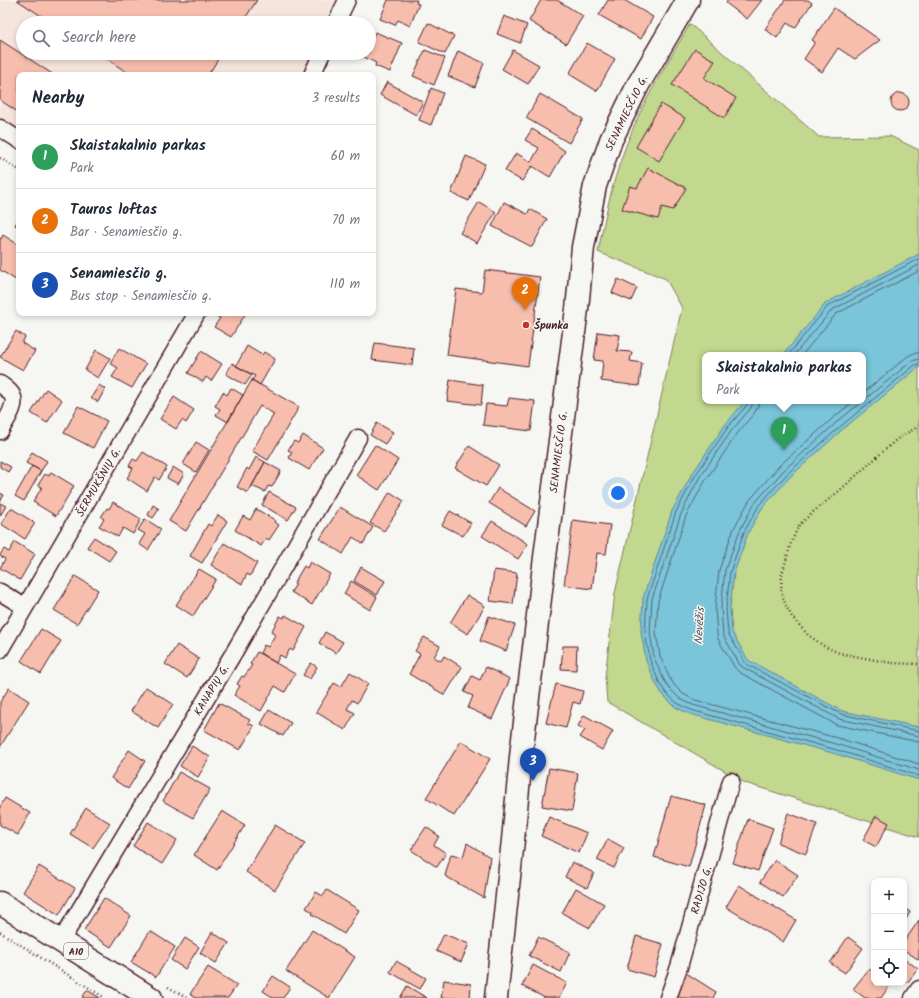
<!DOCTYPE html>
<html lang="en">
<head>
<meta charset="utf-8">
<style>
	body { margin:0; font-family:Kalam,sans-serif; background:#f2f2f3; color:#1f2937 }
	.controls { position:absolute; right:12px; bottom:12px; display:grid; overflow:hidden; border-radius:8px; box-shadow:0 2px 6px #0003 }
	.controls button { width:36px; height:36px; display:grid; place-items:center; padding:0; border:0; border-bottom:1px solid #e0e1e3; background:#fff; color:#1f2937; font:20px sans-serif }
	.you { position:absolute; left:618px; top:493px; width:14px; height:14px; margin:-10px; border:3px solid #fff; border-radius:50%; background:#1a73e8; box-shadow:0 0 0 6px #1a73e833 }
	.badge { display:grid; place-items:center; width:26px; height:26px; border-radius:50%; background:#7c3aed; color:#fff; font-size:13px; font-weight:700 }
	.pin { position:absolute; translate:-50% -33px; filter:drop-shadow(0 1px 2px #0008) }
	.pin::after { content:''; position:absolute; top:21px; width:14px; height:12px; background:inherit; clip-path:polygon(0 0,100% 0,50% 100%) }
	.popup { position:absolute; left:702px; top:352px; width:164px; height:52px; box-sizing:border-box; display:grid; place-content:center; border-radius:8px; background:#fff; filter:drop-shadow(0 1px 3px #0005); font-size:13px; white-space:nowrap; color:#747a83 }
	.popup b { font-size:15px; color:#1f2937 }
	.popup::after { content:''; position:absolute; left:50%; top:100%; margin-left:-8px; border:8px solid transparent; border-top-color:#fff }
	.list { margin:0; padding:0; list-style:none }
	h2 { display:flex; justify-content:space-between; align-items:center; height:52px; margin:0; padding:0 16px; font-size:17px }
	h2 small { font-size:13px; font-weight:400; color:#747a83 }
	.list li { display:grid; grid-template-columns:26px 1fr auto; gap:12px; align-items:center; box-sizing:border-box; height:64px; padding:0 16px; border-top:1px solid #e0e1e3 }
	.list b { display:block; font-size:15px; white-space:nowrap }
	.list p { margin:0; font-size:13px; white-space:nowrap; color:#747a83 }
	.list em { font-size:13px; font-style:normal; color:#747a83 }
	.icon { flex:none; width:22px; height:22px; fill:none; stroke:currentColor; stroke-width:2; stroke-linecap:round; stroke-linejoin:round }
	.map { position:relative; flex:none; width:919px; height:998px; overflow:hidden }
	.search { position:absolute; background:#fff; box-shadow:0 2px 6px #0003; left:16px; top:16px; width:360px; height:44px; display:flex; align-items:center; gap:10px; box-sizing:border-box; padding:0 14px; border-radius:22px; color:#747a83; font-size:15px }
	.panel { position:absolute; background:#fff; box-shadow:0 2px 6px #0003; left:16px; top:72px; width:360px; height:244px; border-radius:8px }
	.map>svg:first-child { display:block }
	.built { fill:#f6e5dd }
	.green { fill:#c2d88e; stroke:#867c5c; fill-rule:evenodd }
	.water { fill:#7ac5da; stroke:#678394 }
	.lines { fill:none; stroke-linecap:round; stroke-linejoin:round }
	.shore { stroke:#5d6171; stroke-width:1 }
	.building { fill:#f7bead; stroke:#4a1f2b }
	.minor-casing { stroke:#4a1f2b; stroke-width:19 }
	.secondary-casing { stroke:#4a1f2b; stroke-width:25 }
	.trunk-casing { stroke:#4a1f2b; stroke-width:25 }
	.path { stroke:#4a1f2b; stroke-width:2.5; stroke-dasharray:1 3; stroke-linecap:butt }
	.minor { stroke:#f6f6f2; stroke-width:16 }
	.secondary { stroke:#f6f6f2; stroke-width:22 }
	.trunk { stroke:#f6f6f2; stroke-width:22 }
	.poi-dot { fill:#c8321e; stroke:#f6f6f2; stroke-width:1.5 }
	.labels { text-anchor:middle; stroke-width:3; stroke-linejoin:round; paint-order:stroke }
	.shield { fill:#f6f6f2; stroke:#7e6067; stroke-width:1 }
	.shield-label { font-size:10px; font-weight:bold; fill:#4a1f2b }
	.street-label { font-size:11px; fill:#4a1f2b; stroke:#f6f6f2 }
	.poi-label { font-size:11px; font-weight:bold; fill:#4a1f2b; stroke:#f6f6f2; text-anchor:start }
	.water-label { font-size:12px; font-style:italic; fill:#585160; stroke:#f6f6f2 }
</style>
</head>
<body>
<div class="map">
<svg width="919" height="998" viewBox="0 0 919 998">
	<rect width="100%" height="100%" fill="#f6f6f2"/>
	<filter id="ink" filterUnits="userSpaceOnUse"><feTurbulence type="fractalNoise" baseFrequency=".025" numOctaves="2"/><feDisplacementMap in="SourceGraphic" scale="8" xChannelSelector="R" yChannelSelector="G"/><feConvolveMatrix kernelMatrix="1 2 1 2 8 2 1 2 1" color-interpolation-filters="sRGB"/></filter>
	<g filter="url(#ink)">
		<path class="built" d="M0,0H347L336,23H23V53H322L312,75H19V140L0,128Z"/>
		<path class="green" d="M690,24L819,137L890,136L919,150V837L745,783L607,702L605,677L615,593L682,308L666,279L598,252C606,211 615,170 632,131C647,94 670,59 690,24ZM705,355H863V401H705Z"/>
		<path class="water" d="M919,254V367L843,429L790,477L762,508L748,533L734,573L730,608L732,632L748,660L842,711L919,727V780L836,754L690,714L675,707L663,695L656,684L646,661L641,632L643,598L672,511L692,474L725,425L745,401H863V355H783L826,303Z"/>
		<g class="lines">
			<path class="shore" d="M788,355L828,306L919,259
				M794,355L832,310L919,265
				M802,355L836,314L919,271
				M919,359L912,361L837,422L784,470L754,504L740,530L725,570L721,608L723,635L740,665L744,668L839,719L919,736
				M919,364L915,365L841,426L787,474L759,505L744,532L730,572L726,609L728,633L746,664L841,714L919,731
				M863,393L908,356L914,353H919
				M747,401V405L728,427L695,476L676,512L647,599L645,632L650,660L659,682L666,693L677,703L691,710L837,750L919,776
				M753,401L751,408L732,430L699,478L681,514L652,599L650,632L654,658L664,680L670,689L680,699L693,705L839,745L919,770
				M759,401L758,406L755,412L737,434L705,481L686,516L658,601L656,632L660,656L669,677L675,686L683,694L695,700L841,739L919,764
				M854,401L833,418L779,466L749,501L734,528L719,570L715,609L717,634L718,639L735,668L739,672L837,725L919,742"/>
		</g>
		<path class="building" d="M17,0H257L242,23H52Z
			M388,0H417L416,3L419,4L410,26L398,20L395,25L380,19Z
			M541,0H557L583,16L566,44L529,21Z
			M608,0H624L653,17L641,39L599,15Z
			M728,0H762L747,19L726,3Z
			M785,0H808L812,3L795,28L787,23L777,38L765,29Z
			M834,8L880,40L855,59L838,48L822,72L804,59L815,42L812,40Z
			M504,16L527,25L520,43L497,34Z
			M428,23L454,36L445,54L419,42Z
			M375,32L402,43L390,72L375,66L376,63L360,55L361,53H369V45Z
			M0,40L54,75H19V113L0,100Z
			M587,43L615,59L597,91L569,74Z
			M695,49L715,61L704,78L736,98L724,118L672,85Z
			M425,50L445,58L434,85L413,76Z
			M513,50L539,65L528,84L502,69Z
			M458,51L484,63L475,87L448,76Z
			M98,53H222L208,75H131Z
			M387,82L423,102L416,115L380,95Z
			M431,88L443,93L431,125L419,120Z
			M891 102a9 9 0 1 1 18 0a9 9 0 1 1-18 0Z
			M540,94L583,119L569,143L526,118Z
			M661,104L685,118L659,161L636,147Z
			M532,129L552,141V142L565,151L550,177L532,166L522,181L505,171L516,153L531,162L539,148L525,140Z
			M466,156L485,164L469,201L451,193Z
			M648,168L686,188L673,210L662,207L658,219L622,209L630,186L637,188Z
			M479,202L496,212L477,243L460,233Z
			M504,202L527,214L530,209L547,219L532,247L492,226Z
			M19,218V228L15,225Z
			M3,235L19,245V282L0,270V238L1,239Z
			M485,270L540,277L528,366L447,355L456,289L482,292Z
			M618,279L637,288L631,301L612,293Z
			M218,313H246L231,337L214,327L220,318L216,316Z
			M16,331L25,337L22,343L35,351L23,370L0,357Z
			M598,332L620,335L617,351L632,352L630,361L642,363L639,386L601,381L603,361L594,360Z
			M375,343L414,348L412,365L372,360Z
			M247,346L262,355L264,352L275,359L260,385L252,380L255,376L236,366Z
			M119,348L146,364L132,388L112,377L118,368L110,363Z
			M96,350L110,358L98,378L85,370Z
			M201,351L222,364L211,381L206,377L203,382L188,373Z
			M232,363L252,375L245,385L226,374Z
			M252,380L299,407L268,460L252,451L274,414L260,406L186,531L169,521Z
			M450,380L483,385L481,405L447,401Z
			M99,385L105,389L98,402L91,398Z
			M231,388L243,395L228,422L216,415L220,409L215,406L223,392L227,395Z
			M46,389L62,400L47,423L31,413Z
			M174,397L194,410L186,423L182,420L176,429L160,419Z
			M509,398L535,401L531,431L483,425L486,404L507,406Z
			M78,406L107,421L93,448L64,433Z
			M377,423L393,432L385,444L370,435Z
			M303,435L323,448L309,470L289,458L292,452L288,450L294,441L298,443Z
			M196,442L209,450L196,472L183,464Z
			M375,445L398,460L379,490L356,475Z
			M469,446L499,465L486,486L455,468Z
			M32,452L47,461L41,471L26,463Z
			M143,452L167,467L159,480L155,477L147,491L127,478L133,468L129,466L133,459L137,461Z
			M256,457L265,462L248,493L237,487L247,468L249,470Z
			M0,461L11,467L8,472L0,467Z
			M265,462L281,471L272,487L268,486L265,492L252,486Z
			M32,466L41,471L24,501L15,496Z
			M173,467L184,474L178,484L167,478Z
			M51,472L74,486L56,516L33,502L42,487L38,485L45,474L49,476Z
			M498,488L535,511L526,526L489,503Z
			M269,492L296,507L288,520L262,505Z
			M390,492L404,501L384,531L370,523Z
			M0,493L4,495L0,502Z
			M113,502L141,519L133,534L123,528L118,537L99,526L104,519L101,517L107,508L109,509Z
			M0,503L6,506L0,516Z
			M153,505L159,509L153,518L148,515Z
			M340,507L373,527L363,544L353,537L343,554L320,539Z
			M11,508L35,523L25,539L1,524Z
			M256,509L275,520L274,522L279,525L269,540L266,538L261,546L235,530L243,516L250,520Z
			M450,511L471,523L463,536L442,525Z
			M218,515L227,521L202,563L190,556L208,524L211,526Z
			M145,519L161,529L148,550L139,544L145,534L138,530Z
			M573,520L610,525L606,554L597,553L592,589L564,585Z
			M492,521L528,544L518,559L482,536Z
			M94,537L116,551L109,561L87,547Z
			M15,542L35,554L20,580L0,568L5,559L0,556V555L4,549L9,552Z
			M224,543L257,563L250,576L247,574L242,584L211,565Z
			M310,562L330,574L312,605L291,592L296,584L294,583L304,566L307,568Z
			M361,567L385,581L377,595L354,581Z
			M199,569L216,579L193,616L176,605Z
			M494,570L517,573L513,604L490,601Z
			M75,576L98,590L77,624L54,610Z
			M351,581L377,597L370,610L344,594Z
			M467,595L485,606L468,634L450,623Z
			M285,615L306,627L293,651L290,649L285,658L280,655L276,663L260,653L264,645L268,647L275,635L271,632L280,616L284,618Z
			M489,616L515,625L506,651L480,641Z
			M41,629L61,641L41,674L21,661Z
			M325,632L343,642L336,653L319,643Z
			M424,637L440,646L434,657L441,661L444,656L462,667L445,695L409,674L420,654L415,651Z
			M177,645L199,659L187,678L165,664Z
			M563,646H577L576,670L561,669Z
			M257,652L295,674L285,692L275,686L261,711L234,695L240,686L237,684L242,676L244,677L252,665L250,664Z
			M311,663L317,667L310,679L303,675Z
			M486,667L510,679L492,719L468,708L473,696L464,692L472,676L480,680Z
			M350,672L368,684L357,703L352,700L347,709L355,713L345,730L316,712L334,683L341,687Z
			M556,684L583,691L580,704L573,702L566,728L546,723Z
			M146,687L173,704L158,728L131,711Z
			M9,688L29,701L0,747V702Z
			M219,703L250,720L248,723L254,726L240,750L204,730Z
			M269,710L291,723L283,736L261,724Z
			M584,715L613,731L602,750L580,737L585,730L578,726Z
			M461,741L490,759L454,816L426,798Z
			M192,746L210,757L198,777L180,766Z
			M129,750L145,761L128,789L111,778Z
			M549,768L578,773L572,811L542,806Z
			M179,772L210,789L193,818L163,801Z
			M671,796L706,805L689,867L654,857Z
			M5,798L30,813L18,835L0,825V807Z
			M86,808L110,823L93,848L70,834Z
			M222,811L245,825L217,870L194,855Z
			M788,813L817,824L806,854L778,843Z
			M876,816L889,823L876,847L863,840Z
			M549,817L587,833L579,853L541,836Z
			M748,819L773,828L758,871L733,863Z
			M148,822L177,840L162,864L133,846Z
			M275,825L305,843L275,890L246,872Z
			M426,827L439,836L434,845L446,853L437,867L411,850Z
			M608,839L624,848L614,868L597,860Z
			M467,843L490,857L484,898L445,876L451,854L463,857Z
			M775,860L798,875L783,897L760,882Z
			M572,862L594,873L587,888L565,877Z
			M39,866L75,888L59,915L23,892Z
			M739,885L796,920L783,942L726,907Z
			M576,888L604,904L590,928L562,913Z
			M327,890L359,910L344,934L312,914L313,912L306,908L316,892L323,896Z
			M104,898L131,916L111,947L84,930Z
			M904,908L910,912L904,923Z
			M919,920V960L904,950V942Z
			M312,930L355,957L329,998L286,971Z
			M150,931L175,947L156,977L131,962Z
			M212,932L229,943L216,963L200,953Z
			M444,934L469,944L461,962L436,951Z
			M636,936L663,944L654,977L627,969Z
			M538,937L570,952L561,972L529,956Z
			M848,937L863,948L845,973L830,963Z
			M185,938L199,947L185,969L171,960Z
			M904,958L918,969L907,983L904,980Z
			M396,961L426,978L420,989L390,972Z
			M533,965L567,983L559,998H545L522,986Z
			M208,967L237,985L228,998H196L190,994Z
			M869,969L874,973V983H888L890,985L881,998H865L853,989Z
			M686,973L716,992L713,998H681L674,994Z
			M273,976L290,987L283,998H274L263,991Z
			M444,980L471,984L470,998H441Z
			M407,986L427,998H400Z
			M87,990L100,998H82Z"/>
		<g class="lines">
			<defs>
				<path id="minor" d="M336,23L347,0
					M312,75L322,53
					M0,128L19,140
					M0,384C4,387 9,390 12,395C18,405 5,422 0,431
					M0,592L25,607
					M0,650L197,313
					M61,941L233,654L358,438
					M668,998L679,967L731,781
					M913,998L919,989"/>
				<path id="secondary" d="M496,998L513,840L522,747L546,549L577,309L583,247L595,186L611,140L638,85L688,0"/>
				<path id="trunk" d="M0,903L151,998"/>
			</defs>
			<use href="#minor" class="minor-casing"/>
			<use href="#secondary" class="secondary-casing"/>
			<use href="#trunk" class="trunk-casing"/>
			<path class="path" d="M0,158L19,170
				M919,426L897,439L838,492L813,512L799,525L791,543L782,574L781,589L785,604L792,617L808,635L824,646L839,653L891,663L919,664
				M0,932L105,998
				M168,987L187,998"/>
			<use href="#minor" class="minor"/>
			<use href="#secondary" class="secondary"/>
			<use href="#trunk" class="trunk"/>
		</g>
	</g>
	<circle class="poi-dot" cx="526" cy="325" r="4"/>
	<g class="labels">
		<rect class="shield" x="64" y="943" width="24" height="16" rx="3"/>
		<g class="shield-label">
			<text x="76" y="955">A10</text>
		</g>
		<g class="street-label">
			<text transform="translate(626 113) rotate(-64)" y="4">SENAMIESČIO G.</text>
			<text transform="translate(558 452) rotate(-83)" y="4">SENAMIESČIO G.</text>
			<text transform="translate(98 482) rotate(-60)" y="4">ŠERMUKŠNIŲ G.</text>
			<text transform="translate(211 690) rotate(-59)" y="4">KANAPIŲ G.</text>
			<text transform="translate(701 890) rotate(-74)" y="4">RADIJO G.</text>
		</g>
		<g class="poi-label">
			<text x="534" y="329">Špunka</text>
		</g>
		<g class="water-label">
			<text transform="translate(699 626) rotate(-87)" y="4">Nevėžis</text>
		</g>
	</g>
</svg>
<div class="controls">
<button>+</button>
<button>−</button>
<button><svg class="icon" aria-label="locate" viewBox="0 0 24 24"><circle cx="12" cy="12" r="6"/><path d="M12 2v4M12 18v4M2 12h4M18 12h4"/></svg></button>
</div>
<div class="you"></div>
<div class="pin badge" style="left:784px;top:450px;background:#2e9e5b">1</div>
<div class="popup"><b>Skaistakalnio parkas</b>Park</div>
<div class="pin badge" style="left:525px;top:310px;background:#e8710a">2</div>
<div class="pin badge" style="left:533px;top:781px;background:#1a4fb4">3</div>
<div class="search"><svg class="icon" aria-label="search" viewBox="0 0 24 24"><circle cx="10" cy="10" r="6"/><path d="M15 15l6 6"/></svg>Search here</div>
<section class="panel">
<h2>Nearby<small>3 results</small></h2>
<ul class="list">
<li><span class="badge" style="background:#2e9e5b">1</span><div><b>Skaistakalnio parkas</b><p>Park</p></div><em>60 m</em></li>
<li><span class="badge" style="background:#e8710a">2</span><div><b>Tauros loftas</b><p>Bar · Senamiesčio g.</p></div><em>70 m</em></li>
<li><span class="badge" style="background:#1a4fb4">3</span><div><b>Senamiesčio g.</b><p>Bus stop · Senamiesčio g.</p></div><em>110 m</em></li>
</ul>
</section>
</div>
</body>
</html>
